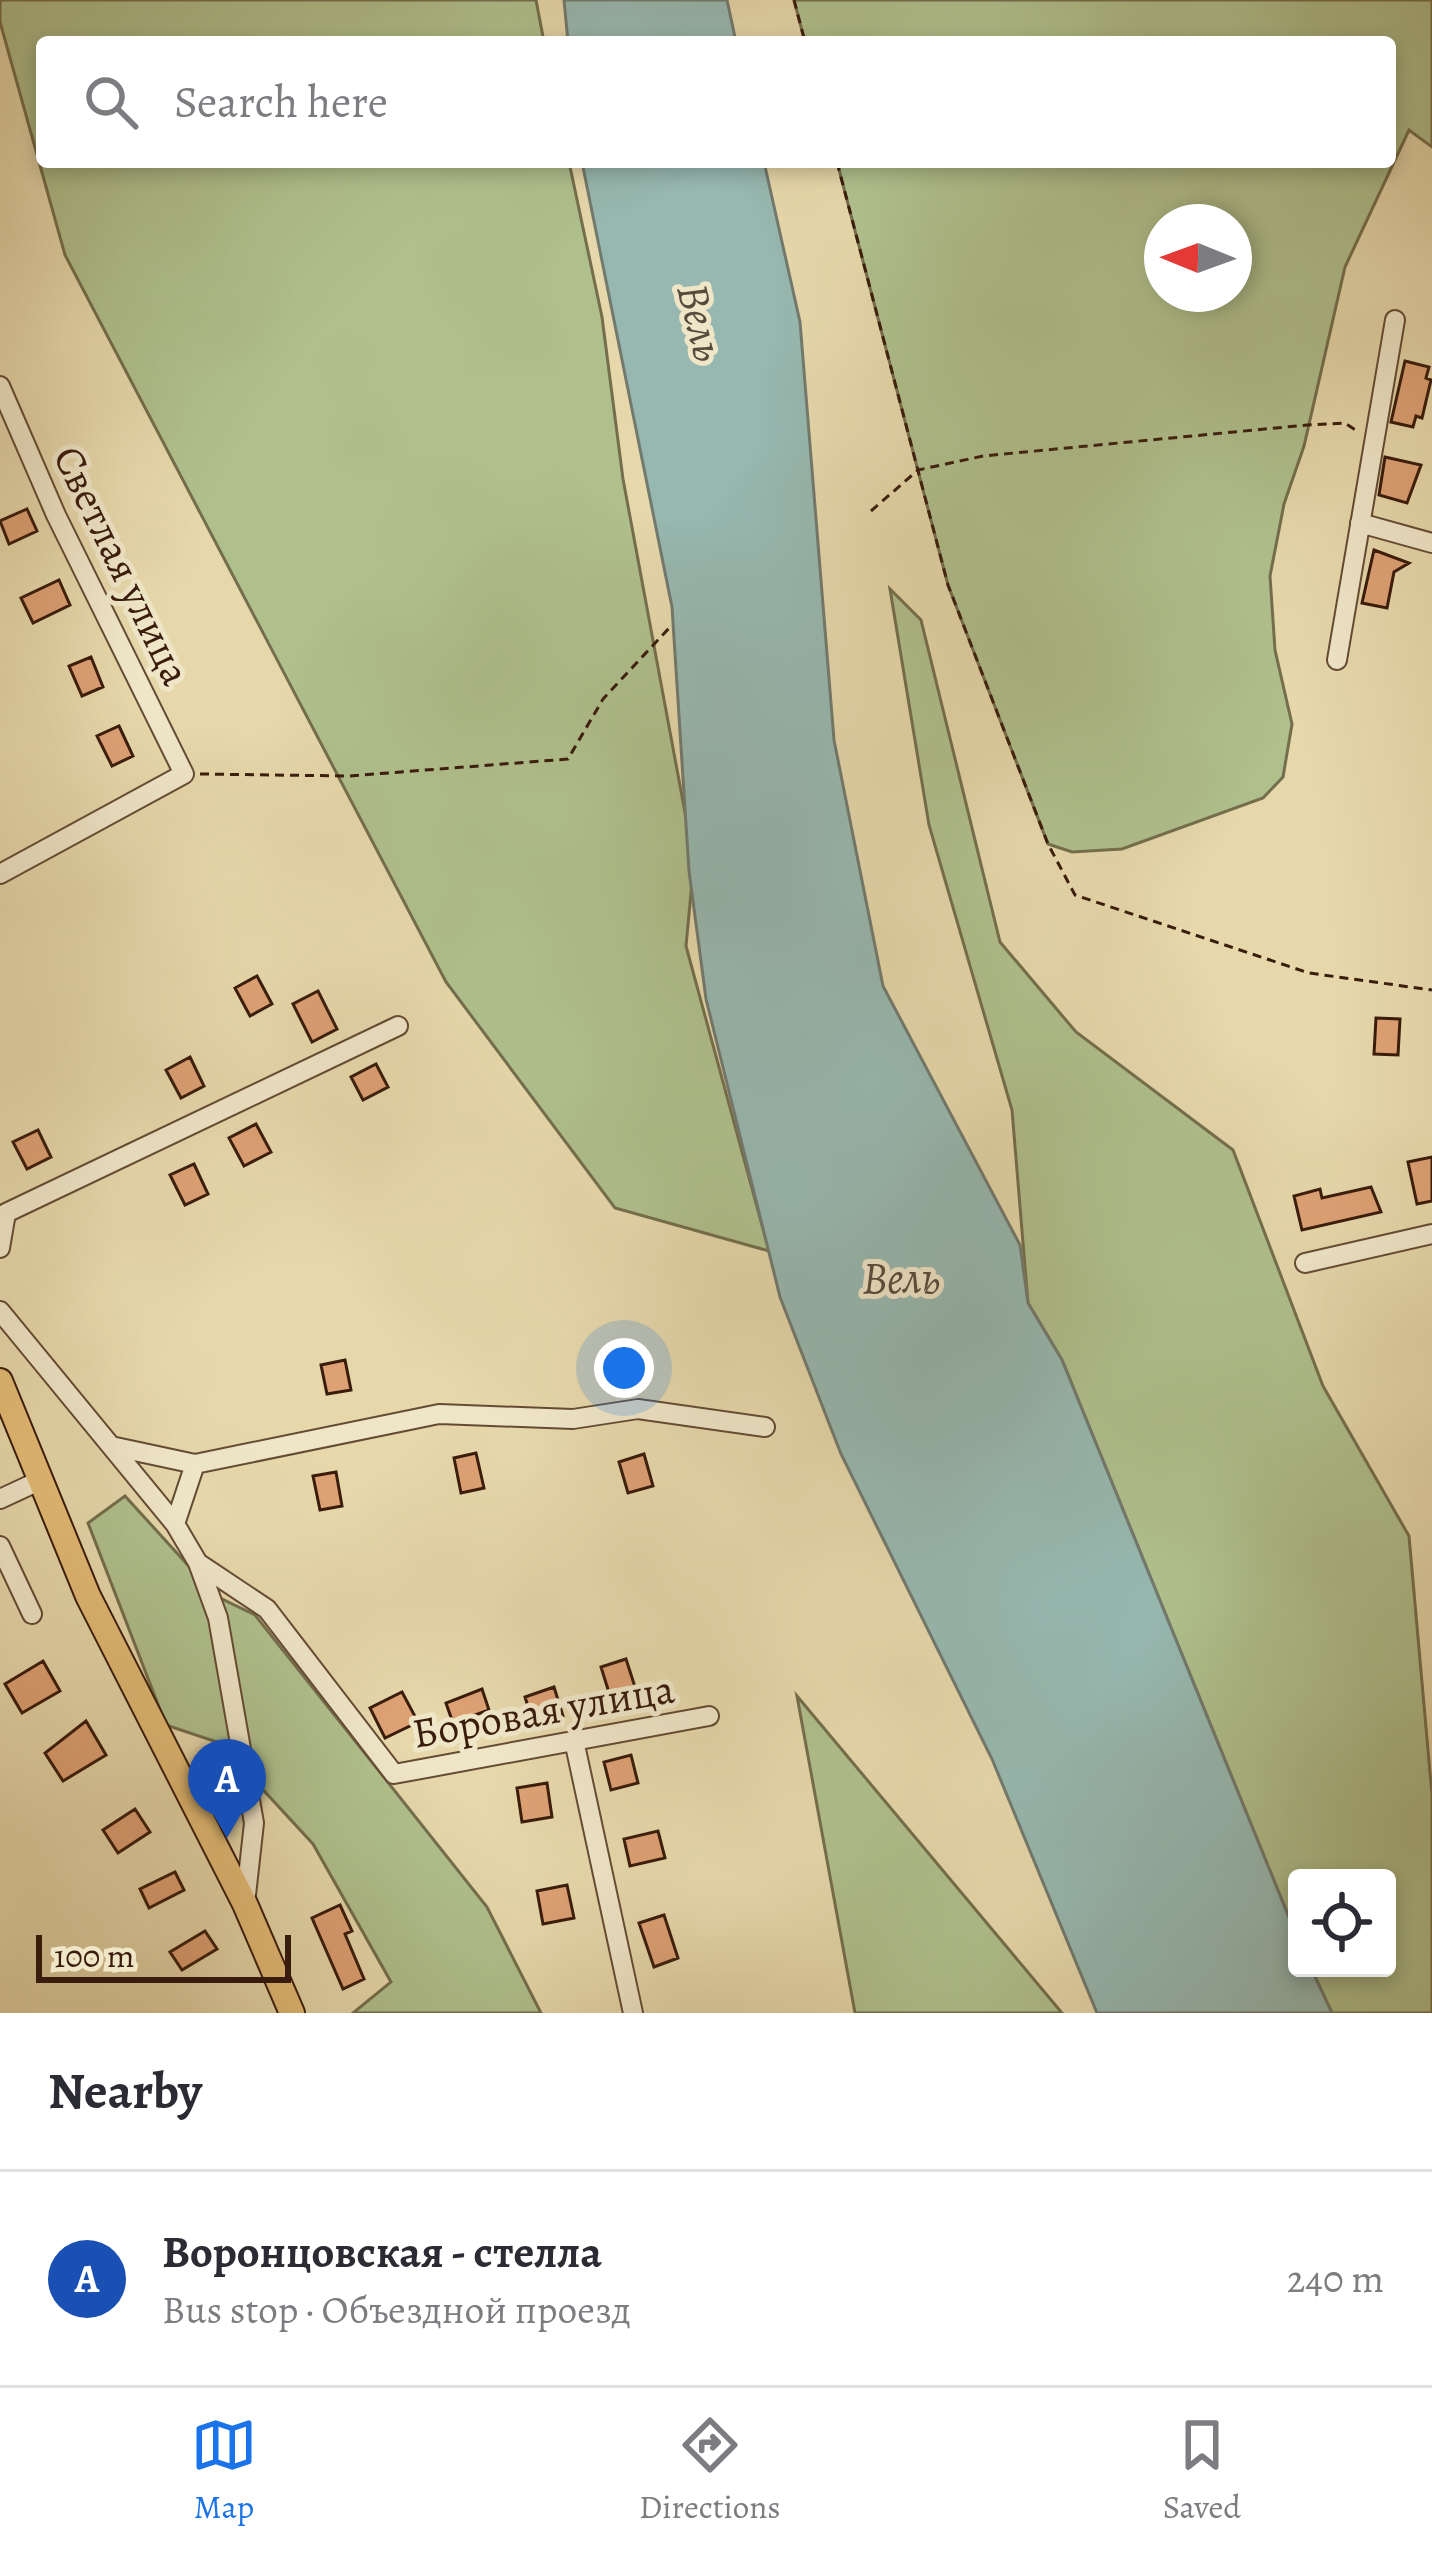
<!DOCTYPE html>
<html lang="en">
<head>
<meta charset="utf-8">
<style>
	body { margin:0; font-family:Alegreya,serif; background:#f7f7f7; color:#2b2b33 }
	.controls { position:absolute; right:36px; bottom:36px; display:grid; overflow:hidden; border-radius:12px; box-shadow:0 6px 18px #0003 }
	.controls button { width:108px; height:108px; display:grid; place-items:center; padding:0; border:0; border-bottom:3px solid #e1e1e2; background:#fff; color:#2b2b33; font:60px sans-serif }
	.compass { position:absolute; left:1144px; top:204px; width:108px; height:108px; border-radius:50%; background:#fff; box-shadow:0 6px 18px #0003; rotate:271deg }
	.scale { position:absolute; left:36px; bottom:30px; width:255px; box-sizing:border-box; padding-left:12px; border:6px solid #3a1c0c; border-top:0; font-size:33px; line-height:42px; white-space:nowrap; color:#3a1c0c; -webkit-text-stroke:9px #efe6c8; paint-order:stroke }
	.you { position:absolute; left:624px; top:1368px; width:42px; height:42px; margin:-30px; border:9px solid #fff; border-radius:50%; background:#1a73e8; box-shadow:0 0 0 18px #1a73e833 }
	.badge { display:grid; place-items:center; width:78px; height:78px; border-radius:50%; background:#1a73e8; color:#fff; font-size:39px; font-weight:700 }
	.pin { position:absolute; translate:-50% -99px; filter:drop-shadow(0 3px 6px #0008) }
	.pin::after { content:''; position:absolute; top:63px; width:42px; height:36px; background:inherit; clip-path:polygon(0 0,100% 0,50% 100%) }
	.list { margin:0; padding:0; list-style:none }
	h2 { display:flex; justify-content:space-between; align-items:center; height:156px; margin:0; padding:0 48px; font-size:51px }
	h2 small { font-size:39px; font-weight:400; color:#7c7c81 }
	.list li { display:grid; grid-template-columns:78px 1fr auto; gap:36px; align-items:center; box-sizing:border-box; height:216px; padding:0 48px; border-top:3px solid #e1e1e2 }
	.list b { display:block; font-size:45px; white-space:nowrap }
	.list p { margin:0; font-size:39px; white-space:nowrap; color:#7c7c81 }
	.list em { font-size:39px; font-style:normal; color:#7c7c81 }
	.icon { flex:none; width:66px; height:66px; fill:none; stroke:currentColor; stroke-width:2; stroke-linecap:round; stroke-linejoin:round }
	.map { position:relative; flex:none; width:1432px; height:2013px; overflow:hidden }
	.search { position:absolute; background:#fff; box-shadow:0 6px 18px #0003; left:36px; right:36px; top:36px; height:132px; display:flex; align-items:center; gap:30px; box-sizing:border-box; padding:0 42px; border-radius:12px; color:#7c7c81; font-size:45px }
	.sheet { height:372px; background:#fff }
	nav { display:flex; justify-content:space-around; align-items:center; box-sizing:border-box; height:168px; border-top:3px solid #e1e1e2; background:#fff; font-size:33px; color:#7c7c81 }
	nav a { display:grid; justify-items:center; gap:6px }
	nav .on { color:#1a73e8 }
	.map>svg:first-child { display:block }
	.green { fill:#afc08d; stroke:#746e4c; stroke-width:3; fill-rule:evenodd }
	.water { fill:#97b8b0; stroke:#727a6e; stroke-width:3 }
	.building { fill:#dda174; stroke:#3a1c0c; stroke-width:3 }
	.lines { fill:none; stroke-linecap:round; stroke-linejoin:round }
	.minor-casing { stroke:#654b34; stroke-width:22 }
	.major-casing { stroke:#3a1c0c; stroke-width:28 }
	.path { stroke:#3a1c0c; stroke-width:3; stroke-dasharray:9 6; stroke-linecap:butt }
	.minor { stroke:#efe6c8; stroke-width:18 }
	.major { stroke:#e3bc76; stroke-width:24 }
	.labels { text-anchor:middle; stroke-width:10; stroke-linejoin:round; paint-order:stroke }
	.street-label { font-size:42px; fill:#3a1c0c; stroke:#efe6c8 }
	.water-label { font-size:45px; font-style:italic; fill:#564b3d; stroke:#efe6c8 }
</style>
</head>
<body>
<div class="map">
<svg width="1432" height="2013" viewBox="0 0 1432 2013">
	<rect width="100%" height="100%" fill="#e6d8ab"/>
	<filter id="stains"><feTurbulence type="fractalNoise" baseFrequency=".00167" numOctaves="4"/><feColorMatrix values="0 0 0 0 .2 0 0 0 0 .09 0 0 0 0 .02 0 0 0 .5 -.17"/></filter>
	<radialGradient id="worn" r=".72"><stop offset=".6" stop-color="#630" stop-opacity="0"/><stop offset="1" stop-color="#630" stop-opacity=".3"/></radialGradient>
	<path class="green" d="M0,0H536L544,42H42V162H569L602,317L623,479L694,861L686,946L769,1251L615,1208L446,982L65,255L0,22Z
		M794,0H1432V147L1409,130L1345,267L1304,446L1284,504L1270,576L1275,650L1292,724L1283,777L1263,798L1122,849L1072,852L1048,844L948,585L837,162H1390V42H805ZM1162,222H1234V294H1162Z
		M890,589L921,620L1000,942L1076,1032L1233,1150L1323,1386L1409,1536L1432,1795V2013H1332L1311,1968H1387V1878H1297V1937L1062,1360L1028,1303L1012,1110L929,825Z
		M125,1496L216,1596L255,1615L487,1907L541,2013H353L391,1982L313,1844L220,1743L166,1725L88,1523Z
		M797,1696L1062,2013H855Z"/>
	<path class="water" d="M564,0H727L736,42H568Z
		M582,162H764L800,322L834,740L883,986L1020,1245L1028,1303L1062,1360L1297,1937V1968H1311L1332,2013H1097L992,1759L841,1454L780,1297L706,999L689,871L672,607Z"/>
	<path class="building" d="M1405,361L1429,367L1426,378L1431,380L1422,418L1416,416L1413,427L1391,422Z
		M1385,457L1421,465L1407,503L1379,495Z
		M27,509L37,531L9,544L0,521Z
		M1374,550L1409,563L1394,572L1387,608L1362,603Z
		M59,580L70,605L33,623L21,598Z
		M91,657L103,687L82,696L69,666Z
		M119,726L133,756L112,766L97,736Z
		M257,976L272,1004L250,1016L235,988Z
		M318,991L337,1029L312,1042L293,1004Z
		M1376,1018L1400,1019L1398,1055L1374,1054Z
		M190,1057L204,1086L181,1098L166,1070Z
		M376,1064L388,1087L363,1100L351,1077Z
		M256,1124L271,1152L244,1166L229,1138Z
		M38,1130L51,1157L27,1169L13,1142Z
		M1432,1157V1201L1417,1204L1408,1162Z
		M194,1164L208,1194L185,1205L170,1175Z
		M1371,1187L1381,1212L1302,1230L1294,1196L1320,1189L1322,1198Z
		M345,1360L351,1390L327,1394L321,1365Z
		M476,1453L484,1488L461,1493L454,1458Z
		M644,1454L653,1486L628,1493L619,1462Z
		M336,1472L342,1506L320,1510L313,1476Z
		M626,1659L636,1690L611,1699L601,1667Z
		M43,1661L60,1691L22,1713L5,1684Z
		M554,1687L563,1716L534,1725L525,1697Z
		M482,1689L489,1710L453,1723L446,1703Z
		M402,1692L418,1722L385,1738L370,1708Z
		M86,1721L106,1755L63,1781L45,1753Z
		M631,1755L638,1783L611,1790L604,1762Z
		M547,1783L552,1817L522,1822L517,1788Z
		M135,1809L150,1832L118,1853L103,1830Z
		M658,1831L665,1858L630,1866L624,1839Z
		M175,1872L184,1890L149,1908L140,1889Z
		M567,1885L574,1918L543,1924L537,1891Z
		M340,1905L352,1931L345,1934L364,1979L343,1989L312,1918Z
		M664,1915L678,1958L654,1967L639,1923Z
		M205,1931L217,1949L182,1970L170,1952Z"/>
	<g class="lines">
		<defs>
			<path id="minor" d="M0,386L56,515L184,774L0,874
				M1360,523L1432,543
				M1337,660L1395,320
				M0,1248L6,1213L398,1026
				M1305,1263L1432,1234
				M0,1311L175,1524L198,1563L218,1618L254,1823L245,1904
				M111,1446L195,1464L439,1414L573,1419L638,1409L765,1427
				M0,1499L41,1480
				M175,1524L195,1464
				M0,1546L32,1614
				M198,1563L267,1609L394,1774L709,1716
				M575,1745L633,2013"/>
			<path id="major" d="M0,1381L88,1596L245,1904L292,2013"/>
		</defs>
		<use href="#minor" class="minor-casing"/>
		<use href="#major" class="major-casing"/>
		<path class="path" d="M794,0L805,42
			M837,162L948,585L1048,844L1075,895L1309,973L1432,990
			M871,511L918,470L983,456L1307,425L1345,423L1357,431
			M200,774L349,776L568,759L603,699L671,626"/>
		<use href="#minor" class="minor"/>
		<use href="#major" class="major"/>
	</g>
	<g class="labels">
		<g class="street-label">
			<text transform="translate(123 565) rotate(64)" y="15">Светлая улица</text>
			<text transform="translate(543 1710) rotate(-10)" y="15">Боровая улица</text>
		</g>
		<g class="water-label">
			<text transform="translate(702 322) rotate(76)" y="16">Вель</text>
			<text x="901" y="1293">Вель</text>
		</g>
	</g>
	<rect width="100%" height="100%" filter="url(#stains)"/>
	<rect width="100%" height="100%" fill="url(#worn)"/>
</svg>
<div class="controls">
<button><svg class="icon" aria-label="locate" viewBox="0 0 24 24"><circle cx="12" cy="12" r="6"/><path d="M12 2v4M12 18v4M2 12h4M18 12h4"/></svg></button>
</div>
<svg class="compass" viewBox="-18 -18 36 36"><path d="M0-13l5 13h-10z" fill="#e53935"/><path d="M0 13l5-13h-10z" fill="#7c7c81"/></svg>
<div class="scale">100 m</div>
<div class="you"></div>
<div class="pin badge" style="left:227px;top:1838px;background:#1a4fb4">A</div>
<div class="search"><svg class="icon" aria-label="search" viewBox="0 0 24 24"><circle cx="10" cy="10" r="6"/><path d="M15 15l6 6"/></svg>Search here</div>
</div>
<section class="sheet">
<h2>Nearby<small></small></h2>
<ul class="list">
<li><span class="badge" style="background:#1a4fb4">A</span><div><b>Воронцовская - стелла</b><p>Bus stop · Объездной проезд</p></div><em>240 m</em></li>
</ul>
</section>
<nav>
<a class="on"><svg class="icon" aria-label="map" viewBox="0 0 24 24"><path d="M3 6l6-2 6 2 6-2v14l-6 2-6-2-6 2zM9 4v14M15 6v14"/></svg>Map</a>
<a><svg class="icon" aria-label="directions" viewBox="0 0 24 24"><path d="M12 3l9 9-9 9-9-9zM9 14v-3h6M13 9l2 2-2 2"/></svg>Directions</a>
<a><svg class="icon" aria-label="saved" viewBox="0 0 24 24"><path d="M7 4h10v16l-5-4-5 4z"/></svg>Saved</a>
</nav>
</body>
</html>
